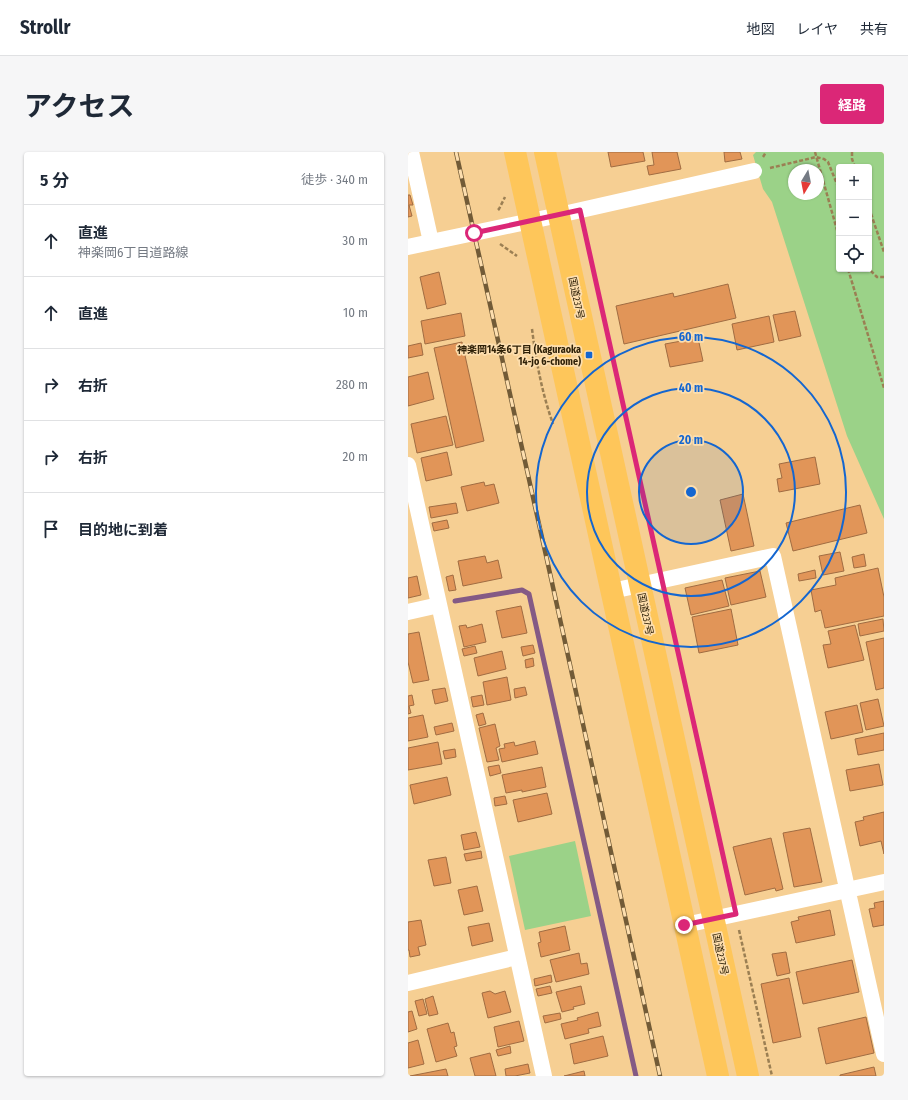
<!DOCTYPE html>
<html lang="ja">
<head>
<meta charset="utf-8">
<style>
	body { margin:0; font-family:"Fira Sans Condensed","Noto Sans JP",sans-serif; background:#f6f6f7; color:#1f2937 }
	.controls { position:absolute; right:12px; top:12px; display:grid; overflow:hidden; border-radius:4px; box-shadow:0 1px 3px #0004 }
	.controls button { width:36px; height:36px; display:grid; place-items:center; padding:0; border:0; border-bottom:1px solid #e0e1e3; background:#fff; color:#1f2937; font:20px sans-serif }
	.compass { position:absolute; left:380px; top:12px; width:36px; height:36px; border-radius:50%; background:#fff; box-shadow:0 1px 3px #0004; rotate:190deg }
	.stop { position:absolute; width:12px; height:12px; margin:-9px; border:3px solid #db2777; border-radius:50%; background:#fff }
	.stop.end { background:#db2777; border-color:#fff; box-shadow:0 1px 4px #0008 }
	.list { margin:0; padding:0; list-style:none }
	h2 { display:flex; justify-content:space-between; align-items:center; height:52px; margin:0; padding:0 16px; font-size:17px }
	h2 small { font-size:13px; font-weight:400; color:#747a83 }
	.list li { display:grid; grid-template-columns:26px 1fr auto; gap:12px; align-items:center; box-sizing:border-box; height:72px; padding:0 16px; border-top:1px solid #e0e1e3 }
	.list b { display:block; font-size:15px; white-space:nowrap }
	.list p { margin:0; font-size:13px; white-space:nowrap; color:#747a83 }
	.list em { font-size:13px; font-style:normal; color:#747a83 }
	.icon { flex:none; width:22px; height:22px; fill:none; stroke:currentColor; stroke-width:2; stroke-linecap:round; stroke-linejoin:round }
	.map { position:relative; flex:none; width:476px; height:924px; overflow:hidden; border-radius:4px }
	header { display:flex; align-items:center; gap:24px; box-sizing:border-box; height:56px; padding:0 20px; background:#fff; border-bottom:1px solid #e0e1e3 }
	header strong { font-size:19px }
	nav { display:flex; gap:22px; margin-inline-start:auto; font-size:14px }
	.intro { display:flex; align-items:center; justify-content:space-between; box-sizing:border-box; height:96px; padding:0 24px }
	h1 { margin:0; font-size:28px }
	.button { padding:10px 18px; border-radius:4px; background:#db2777; color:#fff; font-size:14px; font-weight:700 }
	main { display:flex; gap:24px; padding:0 24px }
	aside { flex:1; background:#fff; border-radius:4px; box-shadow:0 1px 3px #0004 }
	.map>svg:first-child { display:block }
	.green { fill:#9bd288; fill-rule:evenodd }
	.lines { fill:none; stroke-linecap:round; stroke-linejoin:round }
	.stream { stroke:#845a85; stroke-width:5 }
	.building { fill:#e19558; stroke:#a06c42 }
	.path { stroke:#9b7f53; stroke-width:2.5; stroke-dasharray:4 2; stroke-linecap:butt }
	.minor { stroke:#fff; stroke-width:16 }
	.trunk { stroke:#fec65a; stroke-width:22 }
	.rail-casing { stroke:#725b37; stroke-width:4.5 }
	.rail { stroke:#fddeae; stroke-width:3; stroke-dasharray:9; stroke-linecap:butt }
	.route { stroke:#db2777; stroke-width:5 }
	.ring { fill:none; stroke:#1466d0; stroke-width:2 }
	.poi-dot { fill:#1466d0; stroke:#fddeae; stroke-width:1.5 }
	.labels { text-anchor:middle; stroke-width:3.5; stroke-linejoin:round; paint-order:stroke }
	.street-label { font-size:10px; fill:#2e2007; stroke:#fddeae }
	.poi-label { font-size:10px; font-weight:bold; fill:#2e2007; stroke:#fddeae; text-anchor:end }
	.centre { fill:#1466d0; stroke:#fddeae; stroke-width:2 }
	.ring-label { font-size:12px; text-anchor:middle; font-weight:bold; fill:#1466d0; stroke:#fddeae; stroke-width:3.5; stroke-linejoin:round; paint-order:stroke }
</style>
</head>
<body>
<header>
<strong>Strollr</strong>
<nav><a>地図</a><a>レイヤ</a><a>共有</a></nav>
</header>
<div class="intro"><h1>アクセス</h1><a class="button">経路</a></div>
<main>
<aside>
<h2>5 分<small>徒歩 · 340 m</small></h2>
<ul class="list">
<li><svg class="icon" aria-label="ahead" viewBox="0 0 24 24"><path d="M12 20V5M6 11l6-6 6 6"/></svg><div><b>直進</b><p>神楽岡6丁目道路線</p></div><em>30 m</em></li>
<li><svg class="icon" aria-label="ahead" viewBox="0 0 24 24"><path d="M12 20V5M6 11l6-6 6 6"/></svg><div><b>直進</b></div><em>10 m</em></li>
<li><svg class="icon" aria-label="right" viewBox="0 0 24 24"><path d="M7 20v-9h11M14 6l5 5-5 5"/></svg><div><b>右折</b></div><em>280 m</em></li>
<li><svg class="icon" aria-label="right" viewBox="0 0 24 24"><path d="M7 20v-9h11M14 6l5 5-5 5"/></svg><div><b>右折</b></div><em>20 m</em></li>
<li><svg class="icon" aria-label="arrive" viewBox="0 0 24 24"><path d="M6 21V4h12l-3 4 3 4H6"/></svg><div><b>目的地に到着</b></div></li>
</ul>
</aside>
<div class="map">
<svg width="476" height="924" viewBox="0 0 476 924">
	<rect width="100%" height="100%" fill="#f6cf93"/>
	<path class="green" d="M348,0H476V367L439,284L364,50L355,37L345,3ZM431,15H461V117H431ZM386,18H410V42H386Z
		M167,689L183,764L117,778L101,704Z"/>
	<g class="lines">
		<path class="stream" d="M47,449L114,438L121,442L228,924"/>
	</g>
	<path class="building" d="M200,0H235L237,9L203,15Z
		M244,0H269L273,17L241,23L239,14L246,13Z
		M316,0H332L334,7L317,10Z
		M0,43H2L5,53H1L4,64L0,65Z
		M31,120L38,152L19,157L12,125Z
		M320,132L328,166L216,192L208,154L265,141L266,145Z
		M387,159L393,184L371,189L365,163Z
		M53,161L57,184L17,192L13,169Z
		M361,164L366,190L329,198L324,172Z
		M290,186L295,209L262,215L257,192Z
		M54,190L76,289L48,296L26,196Z
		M13,191L15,203L0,206V194Z
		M20,220L26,247L0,254V225Z
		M38,264L45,293L9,301L3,272Z
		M39,300L44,323L18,329L13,306Z
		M407,305L412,332L371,340L369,327L374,326L371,312Z
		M76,330L77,334L86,332L91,351L59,359L53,335Z
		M335,342L346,394L323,399L312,348Z
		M48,351L50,361L23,366L21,355Z
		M452,353L459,381L385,399L378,371Z
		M39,368L41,376L26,379L24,371Z
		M432,400L436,419L415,423L411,404Z
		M456,402L458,414L446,416L444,405Z
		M77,404L79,411L90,408L94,426L55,434L50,409Z
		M470,416L476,445V464L417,476L413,458L407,460L403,438L428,433L427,426Z
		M407,418L408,426L391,429L390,422Z
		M352,419L358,445L323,453L317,426Z
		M45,423L48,438L41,439L38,425Z
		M9,424L13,443L0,446V426Z
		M314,428L321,454L283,463L277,436Z
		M113,454L119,481L94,486L88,459Z
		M323,457L330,493L291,501L284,465Z
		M475,467L476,479L452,484L450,472Z
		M74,472L78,490L56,495L51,474L58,473L59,476Z
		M447,473L456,508L420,516L415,493L423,492L420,479Z
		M11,480L21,528L5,531L0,510V482Z
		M476,486V536L468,538L458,490Z
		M125,493L127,501L115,504L113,495Z
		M67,494L69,501L56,504L54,497Z
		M94,499L98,517L70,524L66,506Z
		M125,506L126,514L118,516L117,508Z
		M99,525L103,548L79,553L75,530Z
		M117,535L119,543L107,546L106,537Z
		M37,536L40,549L27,552L24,538Z
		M4,543L6,553L1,554L3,561L0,562V544Z
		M74,543L76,553L65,555L63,545Z
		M470,547L476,574L458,578L452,551Z
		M449,553L455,580L423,587L417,560Z
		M75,561L78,572L71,574L68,563Z
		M15,563L20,585L0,589V566Z
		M44,571L46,579L28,583L26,575Z
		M87,572L92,594L88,596L91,608L79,610L71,576Z
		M476,581V598L450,603L447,587Z
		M127,589L130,602L94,610L91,597L97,596L96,592L106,590L107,594Z
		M30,590L34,612L0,618V596Z
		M47,597L48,605L37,607L35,599Z
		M471,612L475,633L442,639L438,618Z
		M91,613L93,621L82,624L80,615Z
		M134,615L138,635L114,640V638L98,641L94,623Z
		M39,625L43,643L6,652L2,633Z
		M139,641L144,662L110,670L105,648Z
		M97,644L99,652L87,654L86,646Z
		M476,660V702L473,689L452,694L447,670L456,668L455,665Z
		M402,676L414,730L386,735L375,681Z
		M68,680L72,695L56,698L53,683Z
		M363,686L375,737L368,739L367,736L337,743L325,695Z
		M73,699L74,706L58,709L56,702Z
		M38,705L43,731L26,734L20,708Z
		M69,734L75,759L56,763L50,738Z
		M476,749V773L465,775L461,757L467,756L466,751Z
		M422,758L427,783L388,791L383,770L391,768L390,765Z
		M13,768L18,793L10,795L12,803L2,805L1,798H0V770Z
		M81,771L85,789L64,794L60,775Z
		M157,774L162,798L133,805L130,791L133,790L131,780Z
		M378,800L382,821L369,824L364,802Z
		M171,801L173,812L179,811L181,822L148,830L142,808Z
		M444,808L451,840L395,852L388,820Z
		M143,823L144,830L127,834L126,827Z
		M381,826L393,885L365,891L353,832Z
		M142,834L144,841L130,844L128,837Z
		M173,834L177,852L165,855L166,857L154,860L148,840Z
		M82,839L87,842L97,839L103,860L80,866L74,841Z
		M25,844L30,862L21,864L17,847Z
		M15,847L19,862L11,864L7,849Z
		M4,859L9,877L0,880V860Z
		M190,860L193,874L180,877L181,881L157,887L153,872L170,868L169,866Z
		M152,861L153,867L137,871L135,864Z
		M458,865L466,901L418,912L410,876Z
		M111,869L116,889L90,895L86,875Z
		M40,871L43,881L46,880L49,894L46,895L49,904L28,910L19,877Z
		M195,884L200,904L166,912L162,892Z
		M10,888L16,912L0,916V891Z
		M102,894L103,901L90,904L88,898Z
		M82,901L88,924H67L62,906Z
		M120,912L122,921L107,924H98L97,917Z
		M466,915L468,924H432V923Z
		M38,917L40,924H2Z
		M176,919L177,924H156Z"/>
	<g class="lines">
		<path class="path" d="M407,0L431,85
			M444,0V7L447,15
			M355,5L358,0
			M362,16L408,5L416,7L420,10L431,37
			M461,56L476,100
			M90,58L91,57L97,45
			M92,92L109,104
			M461,113L463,119L469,125H476
			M440,117L476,236
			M124,177C128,209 134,241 145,272
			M203,200L251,413
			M257,444L324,747
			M331,778L364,924"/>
		<path class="minor" d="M3,0L23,90
			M0,95L151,63L346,19
			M0,313L136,924
			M204,439L365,404L476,902
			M0,460L31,453
			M277,773L476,730
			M0,831L109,805"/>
		<path class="trunk" d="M107,0L310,924
			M137,0L340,924"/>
		<defs>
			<path id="rail" d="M48,0L143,426L252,924"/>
		</defs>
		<use href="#rail" class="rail-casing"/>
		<use href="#rail" class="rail"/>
	</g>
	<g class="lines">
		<path class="route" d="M66,81L172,58L328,762L276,773"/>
	</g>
	<circle cx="283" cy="340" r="52" fill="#1466d0" fill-opacity=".12"/>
	<g class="ring">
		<circle cx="283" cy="340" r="52"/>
		<circle cx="283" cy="340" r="104"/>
		<circle cx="283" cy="340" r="155"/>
	</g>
	<rect class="poi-dot" x="177" y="199" width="8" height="8" rx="2"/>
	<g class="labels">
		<g class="street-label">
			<text transform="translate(169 146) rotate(78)" y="4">国道237号</text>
			<text transform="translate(238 462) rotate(78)" y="4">国道237号</text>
			<text transform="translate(313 802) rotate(78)" y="4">国道237号</text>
		</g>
		<g class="poi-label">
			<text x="173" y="201">神楽岡14条6丁目 (Kaguraoka<tspan x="173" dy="12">14-jo 6-chome)</tspan></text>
		</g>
	</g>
	<circle cx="283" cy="340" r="6" class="centre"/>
	<g class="ring-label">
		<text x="283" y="189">60 m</text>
		<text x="283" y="240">40 m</text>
		<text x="283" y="292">20 m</text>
	</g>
</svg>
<div class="controls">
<button>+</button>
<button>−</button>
<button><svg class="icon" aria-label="locate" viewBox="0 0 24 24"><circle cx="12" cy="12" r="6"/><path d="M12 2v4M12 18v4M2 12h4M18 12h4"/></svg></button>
</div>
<svg class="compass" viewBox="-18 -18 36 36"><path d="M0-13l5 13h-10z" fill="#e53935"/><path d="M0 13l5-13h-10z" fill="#747a83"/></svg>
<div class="stop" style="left:66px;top:81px"></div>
<div class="stop end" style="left:276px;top:773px"></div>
</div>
</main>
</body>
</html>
